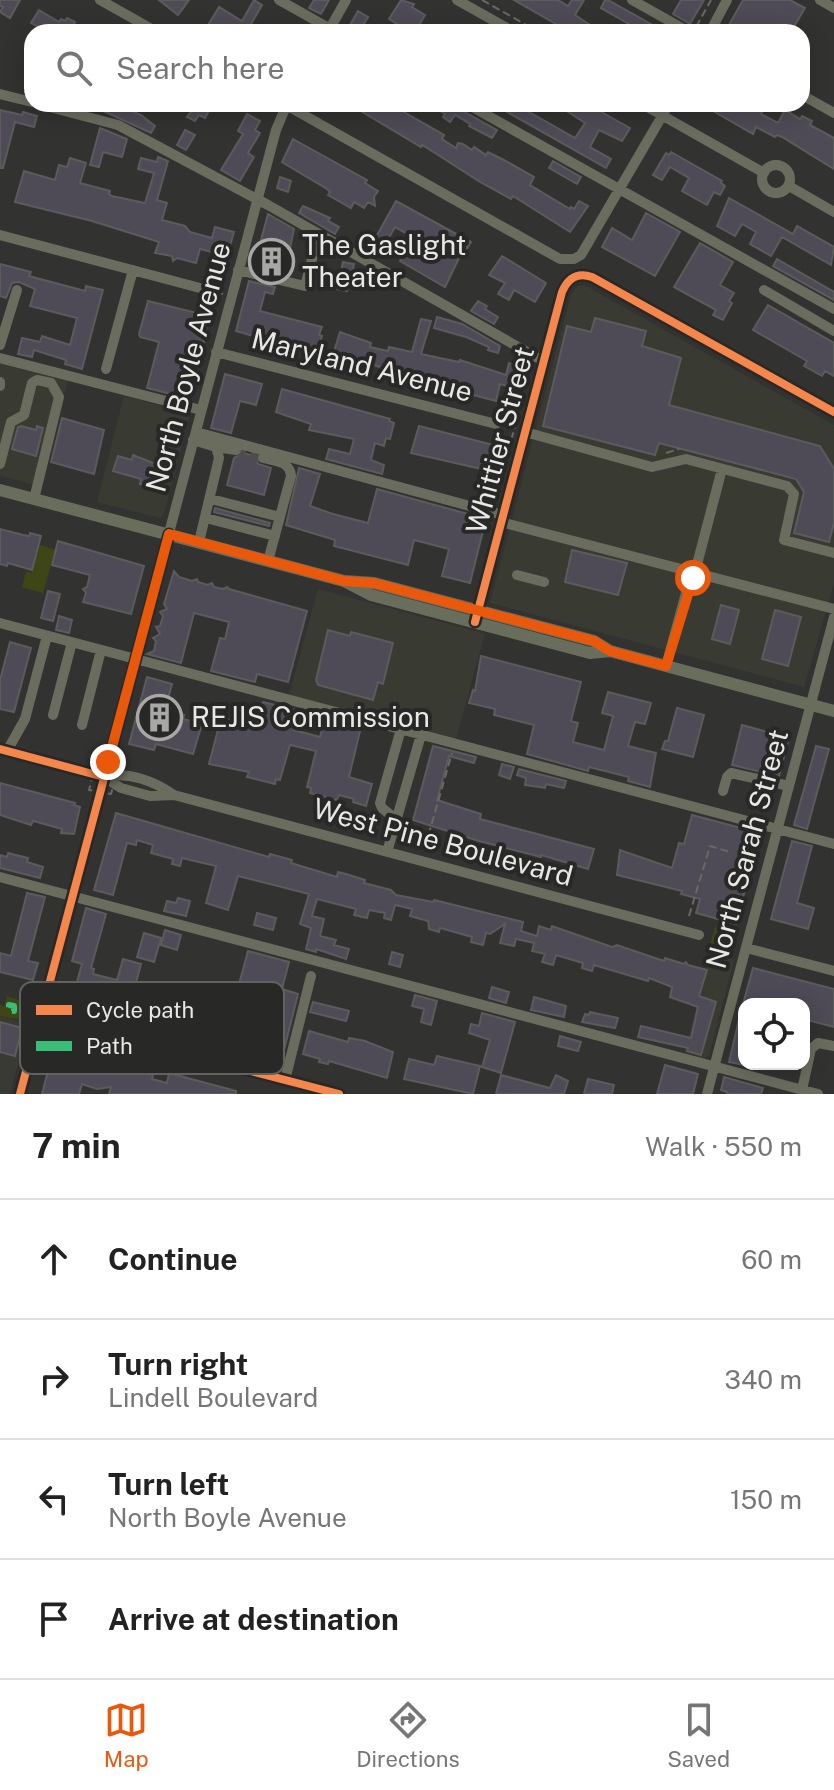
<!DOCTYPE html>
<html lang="en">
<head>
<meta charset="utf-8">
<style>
	body { margin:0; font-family:"Public Sans",sans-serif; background:#f6f6f6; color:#222 }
	.controls { position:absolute; right:24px; bottom:24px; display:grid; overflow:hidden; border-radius:16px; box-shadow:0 4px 20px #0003 }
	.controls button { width:72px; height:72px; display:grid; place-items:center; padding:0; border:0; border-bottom:2px solid #e0e0e0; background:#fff; color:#222; font:40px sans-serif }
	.stop { position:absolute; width:24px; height:24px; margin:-18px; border:6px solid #ea580c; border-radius:50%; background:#fff }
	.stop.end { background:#ea580c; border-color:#fff; box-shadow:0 2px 8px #0008 }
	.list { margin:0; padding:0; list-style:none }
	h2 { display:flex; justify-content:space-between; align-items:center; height:104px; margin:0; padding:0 32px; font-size:34px }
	h2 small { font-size:26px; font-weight:400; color:#767676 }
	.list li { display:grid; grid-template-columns:52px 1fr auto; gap:24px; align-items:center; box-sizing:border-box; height:120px; padding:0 32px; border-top:2px solid #e0e0e0 }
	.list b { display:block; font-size:30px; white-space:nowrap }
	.list p { margin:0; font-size:26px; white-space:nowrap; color:#767676 }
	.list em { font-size:26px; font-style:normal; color:#767676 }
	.icon { flex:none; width:44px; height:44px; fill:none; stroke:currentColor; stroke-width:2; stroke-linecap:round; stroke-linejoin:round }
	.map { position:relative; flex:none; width:834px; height:1094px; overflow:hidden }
	.search { position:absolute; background:#fff; box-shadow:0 4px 20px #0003; left:24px; right:24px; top:24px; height:88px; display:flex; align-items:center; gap:20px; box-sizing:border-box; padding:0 28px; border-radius:24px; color:#767676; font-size:30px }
	.sheet { height:584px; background:#fff }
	nav { display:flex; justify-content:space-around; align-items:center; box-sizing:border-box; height:112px; border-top:2px solid #e0e0e0; background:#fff; font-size:22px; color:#767676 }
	nav a { display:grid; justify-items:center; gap:4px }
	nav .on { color:#ea580c }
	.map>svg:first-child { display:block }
	.built { fill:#393b33 }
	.green { fill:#3f4616 }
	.building { fill:#4f4b56; stroke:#5c5b5c; stroke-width:2 }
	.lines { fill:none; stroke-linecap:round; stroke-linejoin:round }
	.minor-tunnel { stroke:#4d4d4c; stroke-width:10; stroke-dasharray:10 5; stroke-linecap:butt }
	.path { stroke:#696962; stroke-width:2; stroke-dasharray:8 4; stroke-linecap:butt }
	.minor { stroke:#6a6d5e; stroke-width:10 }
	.major { stroke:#696e5c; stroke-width:12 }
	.quiet { stroke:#3abd76; stroke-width:6; stroke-dasharray:12 6; stroke-linecap:butt }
	.cycleway-casing { stroke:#282926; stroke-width:13 }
	.cycleway { stroke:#f5874c; stroke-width:8 }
	.route { stroke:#ea580c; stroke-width:10 }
	.labels { text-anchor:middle; stroke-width:8; stroke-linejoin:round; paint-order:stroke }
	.poi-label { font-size:28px; fill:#e8e9e7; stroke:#282926; text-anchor:start }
	.street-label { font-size:28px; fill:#e8e9e7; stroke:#282926 }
	.key { fill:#282926; stroke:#626360; stroke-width:2 }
	.key-label { font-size:22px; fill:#e8e9e7 }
</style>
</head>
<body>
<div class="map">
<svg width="834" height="1094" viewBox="0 0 834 1094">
	<rect width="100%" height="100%" fill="#323231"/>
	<path class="built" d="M584,285L834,425V583L804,687L490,603L571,294L578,286Z
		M0,363L68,381L40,486L0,476Z
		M124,396L190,414L164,514L160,518L97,502Z
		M318,589L485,634L456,739L289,695Z
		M711,954L734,960L709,1056L703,1058L684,1052Z
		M0,1016L27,1023L28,1026L10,1094H0Z"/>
	<path class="green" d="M40,545L55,550L43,593L22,587L26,572L32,573Z
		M715,927L735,933L730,954L709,949Z
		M7,996L24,1002L18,1019L0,1016V1004L4,1007Z"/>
	<path class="building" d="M0,0H20L10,18L0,12L3,7L0,6Z
		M159,0H189L178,15Z
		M254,0L262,5L250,26L261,32H215L207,27L219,7L242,21Z
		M314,0H329L321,14L309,8Z
		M401,0L414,4L412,7L425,15L415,32H400L403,28L389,19Z
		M514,0H558L568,6L572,0H584L575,15L601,32H570Z
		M605,0H608L665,32H643L601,8Z
		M681,0H704L690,24L673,14Z
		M743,0H790L805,8L791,32H725Z
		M39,10L59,22L61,19L65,21L67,18L75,22L70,32H47L31,23Z
		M358,11L368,17L359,32H346Z
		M88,104H116L141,115L155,126L151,133Z
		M197,104H213L205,118L199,115L195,121L187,117Z
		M349,104H399L397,108L444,135L442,139L456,148L458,143L463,144L472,150L474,147L486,155L488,152L504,160L534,177L530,185L570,209L571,207L574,209L579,201L588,206L570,232L513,196L511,199L480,182L435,153L422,145L421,147Z
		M429,104H459L463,111L497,130L492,138L469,126L470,124L455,115L450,122L443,117L445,114Z
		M493,104H515L575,138L585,123L556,104H587L630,128L622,141L599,130L590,147L611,159L606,168Z
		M701,104H766L761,114L778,123L785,110L800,119L802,116L812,121L810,125L834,138V169L782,137L777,135L775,137L756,127L753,134Z
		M0,110L22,115L23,112L37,116L34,127L15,122L3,168H0Z
		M247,114L260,121L255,130L260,133L248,153L254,157L240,181L221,170L243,134L238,131Z
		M100,128L127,139L122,157L103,152L99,167L90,165Z
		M185,130L195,135L186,150L177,145Z
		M293,139L367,180L365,183L378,191L374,197L375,206L368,202L364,208L354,202L351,208L328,195L330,192L327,189L282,162Z
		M671,152L722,181L721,183L725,186L720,195L714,192L707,205L682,191L689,178L670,167L662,180L653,175L666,153L669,155Z
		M158,157L168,161L157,200L167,203L162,220L185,226L190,232L212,238L215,227L234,232L227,256L200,249L196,263L177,258L173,261L172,256L155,253L159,242L92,221L15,202L24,171L55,180L59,165L67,167L70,158L86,163L80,183L110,191L109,194L112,196L145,203L154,173L138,169L141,158L157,162Z
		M553,161L581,177L577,184L549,168Z
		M280,177L291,181L288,192L277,188Z
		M729,198L793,234L797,226L834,247L831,265L782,237L771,256L750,244L756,232L742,224L735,236L717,226Z
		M396,201L471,242L465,252L463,250L445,287L400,261L415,238L395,227L386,243L376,237Z
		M303,206L330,218L328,221L339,227L335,234L299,213Z
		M646,213L680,232L655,276L602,247L612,228L632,240Z
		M268,214L294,229L285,273L254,266Z
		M700,243L733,262L720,285L734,293L729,301L732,303L723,320L713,315L716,310L674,287Z
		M502,256L546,283L535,302L514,290L509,300L498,294L505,283L489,275Z
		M777,259L834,292V300L773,266Z
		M343,262L354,264L353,269L377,276L374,286L362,283L361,287L349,284L347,291L337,289Z
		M0,264L31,272L29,276L85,291L86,286L103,290L82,369L65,364L66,360L34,350L32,357L18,354L22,338L40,342L42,336L70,345L77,318L30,306L35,289L19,282L12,283L6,298L0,296Z
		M249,281L275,287L273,294L265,292L260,311L322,327L319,335L322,336L317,354L236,331Z
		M148,301L209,316L202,350L195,351L183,397L147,388L159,342L140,337L139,334Z
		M478,301L487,306L485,309L498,317L494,324L471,311Z
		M768,305L834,343V376L825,371L822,376L804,366L807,361L753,330Z
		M437,317L462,324L500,346L498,353L488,350L489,347L466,337L434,328Z
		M595,318L646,331L642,346L681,358L669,405L820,446L834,469V523L829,542L794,533L804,492L796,479L659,443L655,455L543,426L567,326L591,332Z
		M421,319L431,321L421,354L459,362L460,360L506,375L509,363L515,365L517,355L528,362L523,380L516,378L513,388L500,384L496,401L382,371L383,368L365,362L363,366L332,358L340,332L371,343L370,347L388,351L389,347L412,352Z
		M225,374L262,384L256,405L240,401L231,433L211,428Z
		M282,389L390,419L389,421L394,423L390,439L386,438L384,446L375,443L371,460L384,465L382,474L326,459L329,449L350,454L354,439L309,430L311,424L276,412Z
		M62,418L104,430L94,474L51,462Z
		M21,426L36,430L37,426L43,428L36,456L12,449L18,427Z
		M419,426L505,448L499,473L411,453Z
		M243,453L255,456L258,464L271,468L264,495L227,485L234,458Z
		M133,455L166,468L161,489L140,484L141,479L113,471L118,456L132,460Z
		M299,468L320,474L310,506L333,514L368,523L377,489L486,519L470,583L442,576L449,549L414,540L408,565L334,546L335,540L286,525Z
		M215,508L270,523L269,526L214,512Z
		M0,529L23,535L30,536V533L41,536L32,570L8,563L7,566L0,564Z
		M58,541L144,566L131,614L83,602L86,593L83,589L87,587L90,575L52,565Z
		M572,550L627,563L618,595L565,582Z
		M174,571L179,577L192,581L197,579L198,582L208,585L212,583L214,587L223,589L227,587L229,589L307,611L288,682L257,674L255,682L211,671L220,638L225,639L229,622L194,613L181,663L147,654L154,651L156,641L153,638L160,634L156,627L160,626L163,616L160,612L167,609L164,604Z
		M48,591L60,594L53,621L41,618Z
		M721,605L739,610L730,644L712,639Z
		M775,610L801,617L788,666L762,659Z
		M59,616L72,620L69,633L56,630Z
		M328,630L350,636L351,632L393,643L383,684L378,682L373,700L318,685L316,680Z
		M10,642L31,648L14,712L0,709V680Z
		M481,656L581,682L571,721L578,723L573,742L604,750L613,716L602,713L608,692L651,703L645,724L635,722L628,746L656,753L650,787L628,781L629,777L589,767L588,771L527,754L534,725L494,715L495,709L469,703L473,690L475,691Z
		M147,677L172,684L165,710L184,715L183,719L202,724L193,754L156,744L154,750L129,744Z
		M263,702L295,710L299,712L294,730L320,737L325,718L361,727L349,777L372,784L366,806L353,802L354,799L339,795L337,800L310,793L311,788L307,787L316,751L290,745L280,780L276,779L275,784L247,777L249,772L209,764L221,718L256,727Z
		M677,708L704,715L693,757L662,749L665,741H668Z
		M742,725L789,738L779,776L732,765Z
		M433,746L476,757L474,763L449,756L437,800L481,814L480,819L594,849L588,869L541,855V857L479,841L413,820Z
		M816,746L829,749L807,829L794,825Z
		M502,764L514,767L510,779L499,775Z
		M519,769L566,781L564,788L546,784L545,788L525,785L526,778L517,775Z
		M0,783L75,803L74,805L80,807L74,834L61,833L62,829L37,822L33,821L31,825L0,815Z
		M116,813L269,857L270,854L292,860L291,863L337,877L338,872L346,874L365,880L364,883L391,890L396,895L433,902L434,900L523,922L521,931L537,936L539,926L551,930L552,926L612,947L617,945L664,961L665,958L684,964L686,962L688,965L707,970L699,996L716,1002L701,1055L687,1051L688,1048L638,1037L641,1026L691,1038L698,1007L670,997L672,987L649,978L648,981L594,965L592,971L582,968L583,963L556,955L553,965L542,962L545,954L532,951L534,943L516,939L514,946L500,943L505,924L490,934L486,933L483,945L471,942L472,937L444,929L440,928L439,932L429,929L428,921L410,916L412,909L395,905L391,920L384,918L385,913L369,910L367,918L354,915L356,909L317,899L312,916L324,919L320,936L336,940L334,945L349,949L346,959L316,949V952L306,949L311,928L300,924L309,894L238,876L228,910L206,903L216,866L182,858L180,866L172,864L173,859L151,853L153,845L137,840L136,845L127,843L113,895L94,890Z
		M692,815L760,833L736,924L696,913L700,899L681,894L682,891L617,875L620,850L672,868L679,843L684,844Z
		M792,841L812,846L797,903L814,908L808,929L771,919Z
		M8,853L28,858L27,862L43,867L40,878L0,868V855L7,857Z
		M27,893L45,897L28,961L38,963L33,980L0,972V953L11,956Z
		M178,898L190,901L186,916L164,911L167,901L176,903Z
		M86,908L106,914L91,968L94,969L93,974L117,980L123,959L141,964L135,987L126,984L120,1006L93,999L90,996L92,990L76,985L82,964L72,961Z
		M257,913L276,918L273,930L254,925Z
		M165,930L181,935L177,950L161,945Z
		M144,933L161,938L154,962L137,957Z
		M248,951L289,962L282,989L298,994L284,1050L143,1014L146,993L182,1004L184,996L232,1010Z
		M392,952L403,955L400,967L389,964Z
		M753,968L834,989V1027L804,1019V1004H743Z
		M492,987L509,992L506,1003L489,998Z
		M415,995L437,1001L431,1025L421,1022L424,1009L412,1006Z
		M534,997L566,1006L564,1017L531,1010Z
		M313,1002L349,1011L346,1021L310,1012Z
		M741,1011L744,1012V1065L729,1062Z
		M590,1012L618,1018L615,1028L582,1022L585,1014L589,1015Z
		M482,1013L515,1022L501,1073L482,1067L490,1040L469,1033L471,1024L479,1026Z
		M0,1022L22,1028L15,1056L0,1052Z
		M309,1031L348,1042L349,1038L365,1041L393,1052L387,1078L329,1061L328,1064L319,1062L320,1059L303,1054Z
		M560,1036L581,1042L578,1051L558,1046Z
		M55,1044L154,1070L152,1079L167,1083L169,1073L236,1091V1094H109L111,1087L97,1089L82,1084L79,1094H42Z
		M437,1056L480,1066L473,1094L404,1079L409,1059L434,1065Z
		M665,1065L698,1074L693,1094H657Z
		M501,1075L550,1088L556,1075L568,1081L564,1094H496Z
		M724,1077L763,1088L761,1094H727V1092L721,1090Z
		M588,1079L614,1085L612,1094H584Z"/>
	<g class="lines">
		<path class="minor-tunnel" d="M236,450L263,458"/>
		<path class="path" d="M482,0L539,32
			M696,27L711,0
			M209,290L223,294
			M511,440L516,424
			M666,453L679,449
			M97,759L119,765L111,794L89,790Z
			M425,847L452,753
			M689,916L710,846L730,852
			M718,954L726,926"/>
		<path class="minor" d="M100,0L157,32
			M279,0L336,32
			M457,0L514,32
			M632,0L689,32
			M820,0L834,8
			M328,32L346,0
			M710,32L727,0
			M0,94L32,102
			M802,95L834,113
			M38,104L118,125L268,205L543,361
			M467,104L834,309
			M642,104L764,173
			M286,105L560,259H574L581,255L669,104
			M762 179a14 14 0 1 1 28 0a14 14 0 1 1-28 0Z
			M789,186L834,212
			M0,235L200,288
			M238,270L305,286L316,244
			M764,290L834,331
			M0,345L17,290
			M216,352L496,424
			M0,358L201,410
			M106,369L133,270
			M0,382V386
			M196,432L503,515
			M525,432L652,467L686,459L787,486L794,494L784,540L834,553
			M193,440L216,447L219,458L199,542
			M216,447L236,450
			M263,458C275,461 290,461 291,476L268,561
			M0,464L11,422L24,415L32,383L37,380L51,383L59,397L34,499
			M211,499L280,517
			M206,518L275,536
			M501,522L834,609
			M517,575L544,582
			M476,615L562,292C568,278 577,272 592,277L834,412
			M0,623L834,844
			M666,666L686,593L695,572L722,469
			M53,715L72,642
			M82,725L101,650
			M0,749L104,777L121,788L150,796L174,795
			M7,751L25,719L47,636
			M104,777C128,771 154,781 174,795L699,935
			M723,791L727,777L731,773L789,786
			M397,820L382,808L380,803L401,729
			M387,852L421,735
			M0,877L818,1094
			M746,948L834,971
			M52,1017C78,1030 103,1038 132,1040L339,1094
			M58,1017C85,1018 108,1024 130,1038
			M285,1080L311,976
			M802,1090L811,1049L818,1043L834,1046
			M20,1094L276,130L287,104
			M707,1094L834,617"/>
		<path class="major" d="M0,490L344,581L374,583L594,641L610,651L834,711
			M344,581L371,595L590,653L610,651"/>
		<path class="quiet" d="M9,1005L14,1006V1011L9,1010Z"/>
		<defs>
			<path id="cycleway" d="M475,622L562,292C568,278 577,272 592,277L834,412
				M0,749L104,777
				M52,1017C78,1030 103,1038 132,1040L339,1094
				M20,1094L169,534"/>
		</defs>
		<use href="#cycleway" class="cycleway-casing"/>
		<use href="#cycleway" class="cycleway"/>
	</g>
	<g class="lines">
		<path class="route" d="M108,762L169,534L344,581L374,583L594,641L610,651L666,666L693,578"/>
	</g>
	<defs>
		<symbol id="building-ring" viewBox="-11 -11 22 22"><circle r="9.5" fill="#282926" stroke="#a8a9a7" stroke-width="1.5"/><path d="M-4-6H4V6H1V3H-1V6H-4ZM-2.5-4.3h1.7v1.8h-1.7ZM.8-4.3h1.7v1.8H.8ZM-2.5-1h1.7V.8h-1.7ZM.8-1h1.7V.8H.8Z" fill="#a8a9a7"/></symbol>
	</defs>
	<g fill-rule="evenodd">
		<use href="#building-ring" x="246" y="236" width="51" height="51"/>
		<use href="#building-ring" x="134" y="692" width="51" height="51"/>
	</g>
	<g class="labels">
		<g class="poi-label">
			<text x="302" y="255">The Gaslight<tspan x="302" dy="32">Theater</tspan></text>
			<text x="191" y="727">REJIS Commission</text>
		</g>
		<g class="street-label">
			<text transform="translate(362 365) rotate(14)" y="10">Maryland Avenue</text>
			<text transform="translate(188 367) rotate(-75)" y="10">North Boyle Avenue</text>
			<text transform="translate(500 440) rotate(-75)" y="10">Whittier Street</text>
			<text transform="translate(443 842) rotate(15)" y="10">West Pine Boulevard</text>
			<text transform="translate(747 849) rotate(-75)" y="10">North Sarah Street</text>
		</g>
	</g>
	<rect x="20" y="982" width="264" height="92" rx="12" class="key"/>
	<rect x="36" y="1005" width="36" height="10" fill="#f5874c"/>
	<rect x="36" y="1041" width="36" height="10" fill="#3abd76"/>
	<g class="key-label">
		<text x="86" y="1018">Cycle path</text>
		<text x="86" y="1054">Path</text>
	</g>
</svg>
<div class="controls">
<button><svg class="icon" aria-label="locate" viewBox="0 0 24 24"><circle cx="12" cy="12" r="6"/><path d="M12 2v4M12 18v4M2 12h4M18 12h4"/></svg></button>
</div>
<div class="stop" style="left:693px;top:578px"></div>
<div class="stop end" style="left:108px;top:762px"></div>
<div class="search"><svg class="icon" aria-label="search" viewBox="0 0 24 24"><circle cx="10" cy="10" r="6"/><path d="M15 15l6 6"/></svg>Search here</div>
</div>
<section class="sheet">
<h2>7 min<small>Walk · 550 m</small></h2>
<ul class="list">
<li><svg class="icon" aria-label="ahead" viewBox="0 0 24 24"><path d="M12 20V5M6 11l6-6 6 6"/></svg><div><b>Continue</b></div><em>60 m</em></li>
<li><svg class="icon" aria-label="right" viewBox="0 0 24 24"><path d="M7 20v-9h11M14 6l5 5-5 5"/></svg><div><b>Turn right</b><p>Lindell Boulevard</p></div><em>340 m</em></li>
<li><svg class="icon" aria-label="left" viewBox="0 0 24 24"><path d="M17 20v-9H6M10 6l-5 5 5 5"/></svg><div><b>Turn left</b><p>North Boyle Avenue</p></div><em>150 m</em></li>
<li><svg class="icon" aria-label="arrive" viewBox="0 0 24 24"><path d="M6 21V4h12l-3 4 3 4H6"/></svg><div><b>Arrive at destination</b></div></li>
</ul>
</section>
<nav>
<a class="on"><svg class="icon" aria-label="map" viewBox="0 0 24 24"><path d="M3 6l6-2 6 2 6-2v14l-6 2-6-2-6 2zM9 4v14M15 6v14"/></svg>Map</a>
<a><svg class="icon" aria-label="directions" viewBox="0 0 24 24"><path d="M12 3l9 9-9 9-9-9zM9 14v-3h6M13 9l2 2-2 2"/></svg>Directions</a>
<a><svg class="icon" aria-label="saved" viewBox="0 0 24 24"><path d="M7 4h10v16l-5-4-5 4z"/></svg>Saved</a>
</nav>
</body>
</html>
